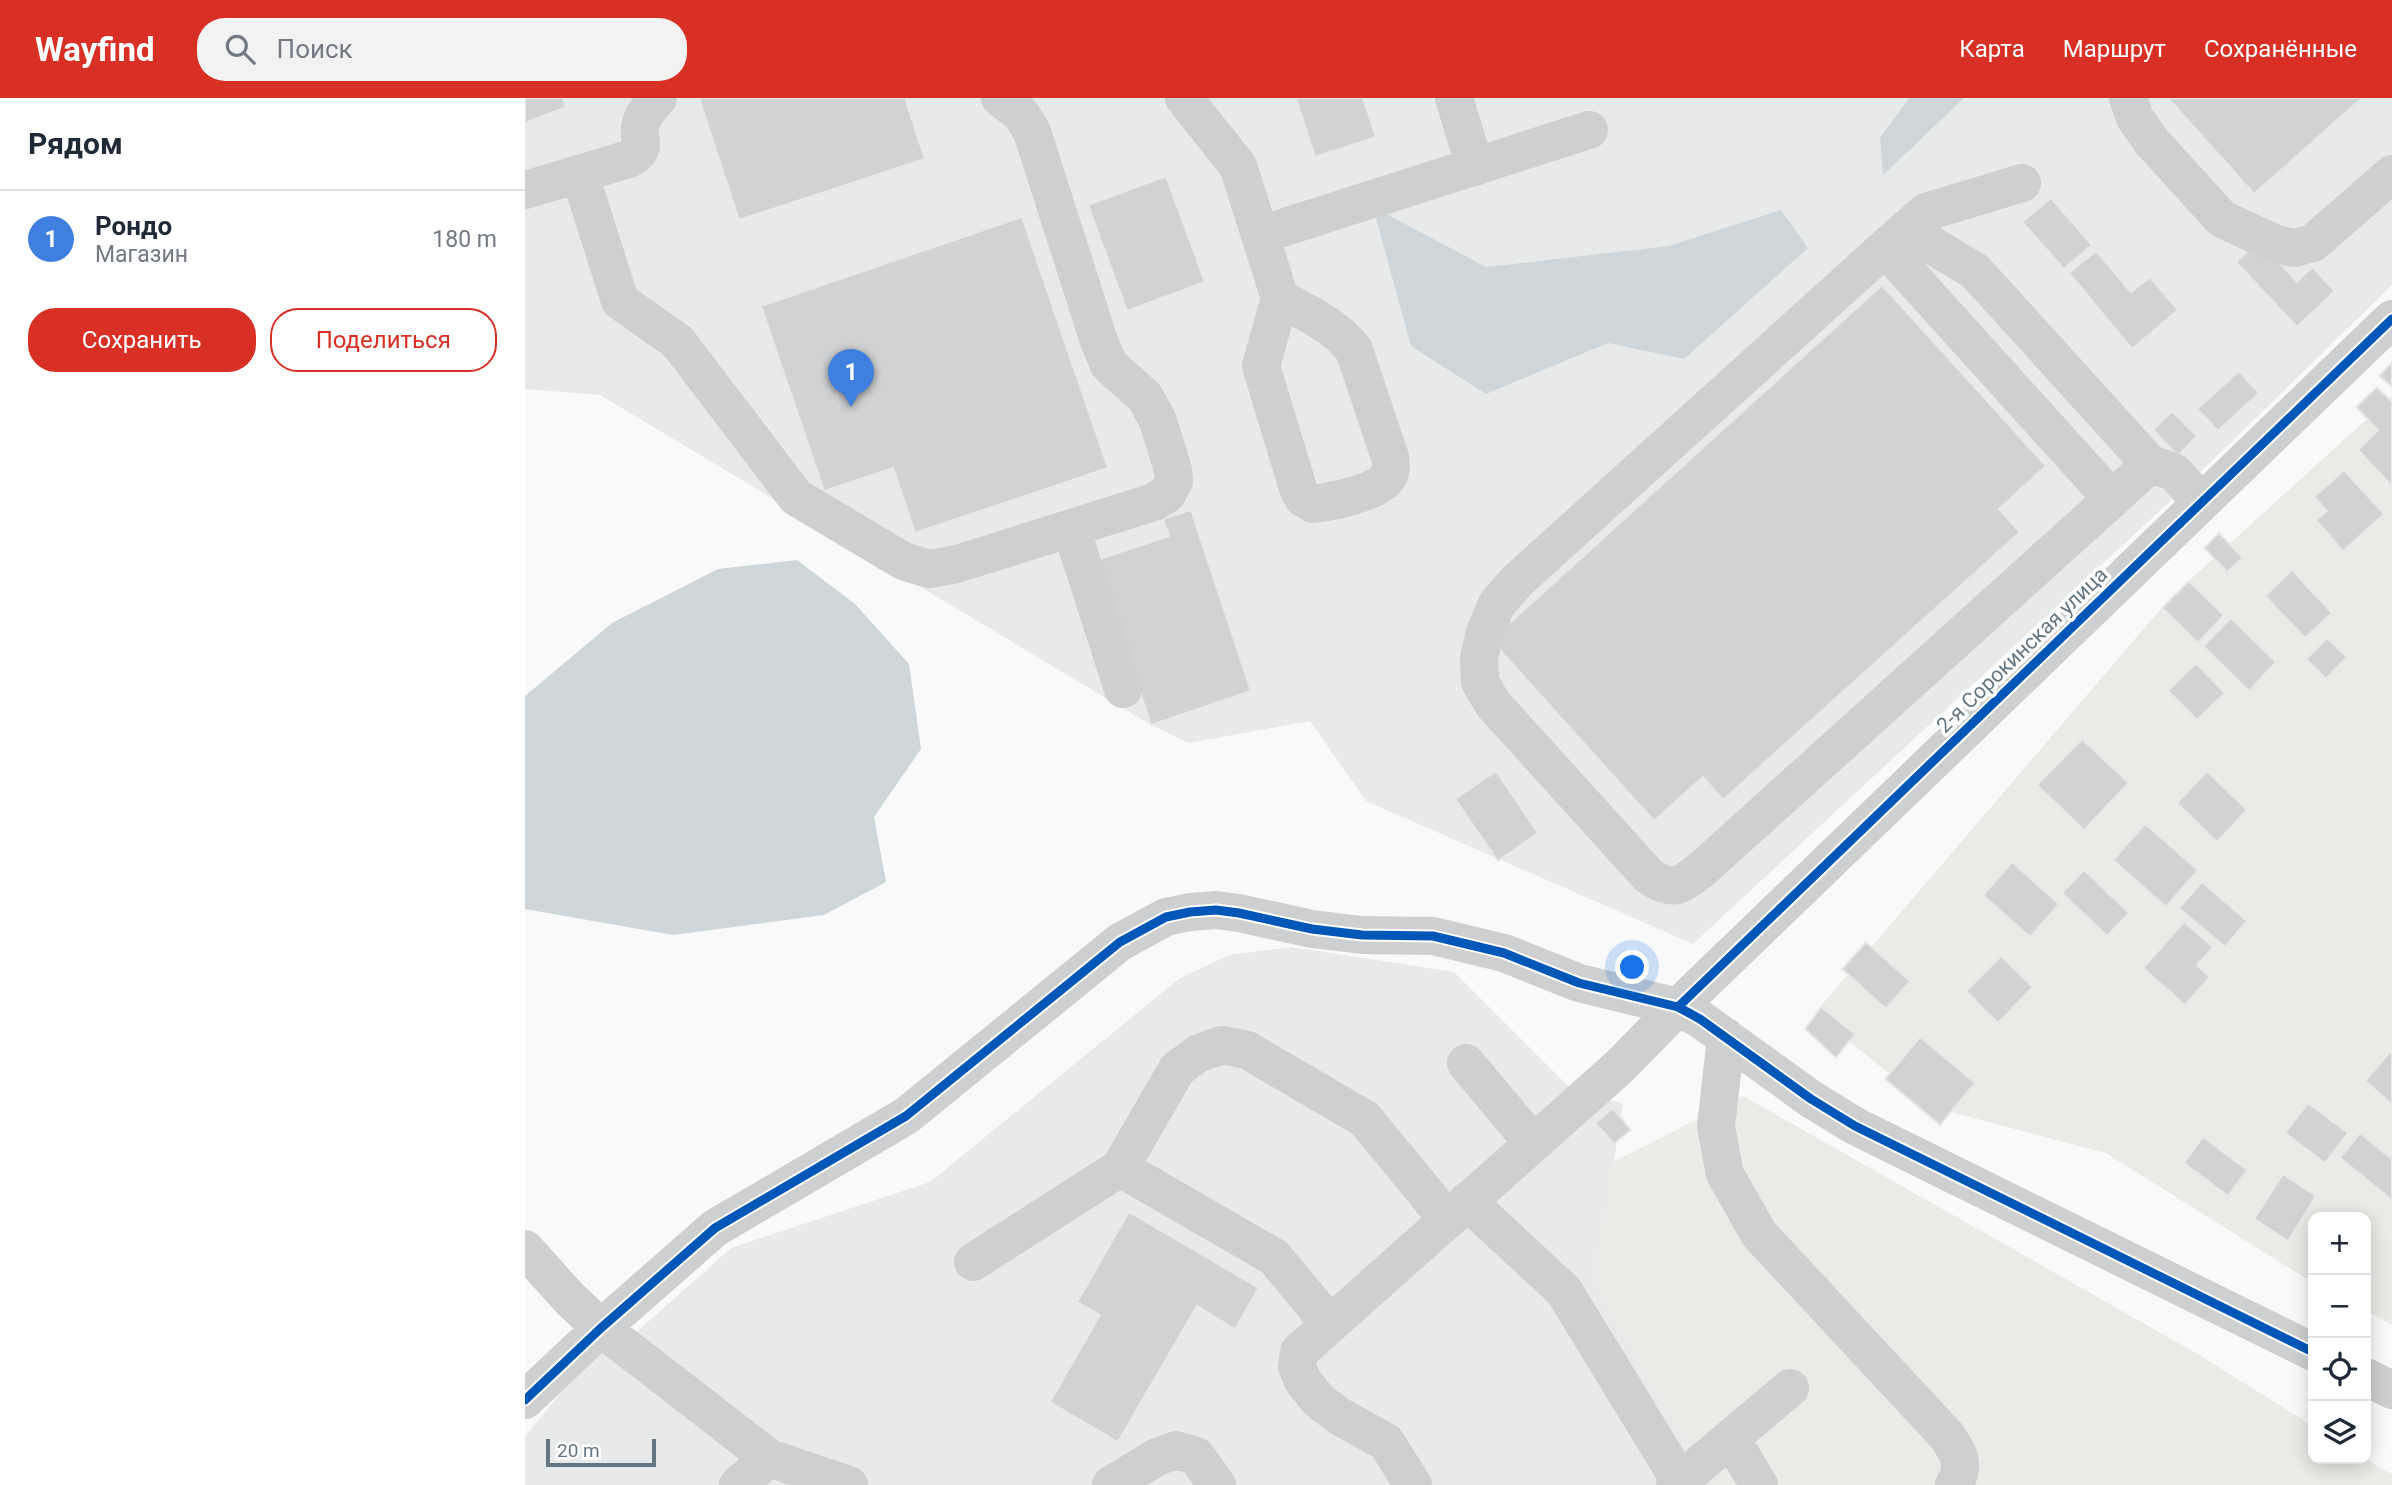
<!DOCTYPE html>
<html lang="ru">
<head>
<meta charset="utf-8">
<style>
	body { margin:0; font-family:Roboto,sans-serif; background:#f2f2f3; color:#1f2937 }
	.controls { position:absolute; right:21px; bottom:21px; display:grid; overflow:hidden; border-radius:14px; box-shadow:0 4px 18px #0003 }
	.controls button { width:63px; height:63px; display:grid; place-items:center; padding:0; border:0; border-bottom:2px solid #e0e1e3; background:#fff; color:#1f2937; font:35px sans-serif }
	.scale { position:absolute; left:21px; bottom:18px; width:110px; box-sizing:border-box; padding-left:7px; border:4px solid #657683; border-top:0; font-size:19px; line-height:24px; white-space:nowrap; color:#657683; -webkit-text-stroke:5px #fff; paint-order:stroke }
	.you { position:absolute; left:1108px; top:870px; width:24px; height:24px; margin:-18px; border:5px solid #fff; border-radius:50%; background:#1a73e8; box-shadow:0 0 0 10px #1a73e833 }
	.badge { display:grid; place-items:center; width:46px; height:46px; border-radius:50%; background:#d93025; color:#fff; font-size:23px; font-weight:700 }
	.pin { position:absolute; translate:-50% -58px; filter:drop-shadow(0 2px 4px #0008) }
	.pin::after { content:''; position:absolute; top:37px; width:24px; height:21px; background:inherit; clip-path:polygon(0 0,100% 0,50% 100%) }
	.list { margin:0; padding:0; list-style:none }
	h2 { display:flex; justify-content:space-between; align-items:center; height:91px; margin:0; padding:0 28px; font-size:30px }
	h2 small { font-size:23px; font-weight:400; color:#747a83 }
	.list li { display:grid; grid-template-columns:46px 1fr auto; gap:21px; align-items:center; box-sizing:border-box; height:98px; padding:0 28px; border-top:2px solid #e0e1e3 }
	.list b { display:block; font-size:26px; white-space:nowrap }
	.list p { margin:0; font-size:23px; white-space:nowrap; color:#747a83 }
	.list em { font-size:23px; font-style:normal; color:#747a83 }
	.actions { display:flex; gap:14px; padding:21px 28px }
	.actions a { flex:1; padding:16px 0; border:2px solid #d93025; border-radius:28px; text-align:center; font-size:24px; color:#d93025 }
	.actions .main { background:#d93025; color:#fff }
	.icon { flex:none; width:38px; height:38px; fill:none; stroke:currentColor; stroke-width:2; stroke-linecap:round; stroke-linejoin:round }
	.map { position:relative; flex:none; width:1867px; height:1387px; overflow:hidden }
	header { display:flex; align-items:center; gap:42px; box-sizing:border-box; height:98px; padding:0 35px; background:#d93025; color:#fff }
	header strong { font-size:33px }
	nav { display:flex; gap:38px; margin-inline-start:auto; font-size:24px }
	.search { width:490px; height:63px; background:#f2f2f3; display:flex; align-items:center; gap:18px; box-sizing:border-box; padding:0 24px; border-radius:28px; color:#747a83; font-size:26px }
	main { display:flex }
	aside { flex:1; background:#fff }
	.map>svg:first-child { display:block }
	.built { fill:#e8e9e9 }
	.green { fill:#e8ebe6 }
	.water { fill:#ced6d9 }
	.building { fill:#d0d2d3; stroke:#e8e8e8; stroke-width:2 }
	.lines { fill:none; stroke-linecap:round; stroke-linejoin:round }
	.minor { stroke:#cecfd0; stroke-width:38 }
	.cycleway-casing { stroke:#fff; stroke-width:13 }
	.cycleway { stroke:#0057b8; stroke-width:9 }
	.labels { text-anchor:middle; stroke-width:7; stroke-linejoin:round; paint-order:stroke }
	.street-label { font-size:21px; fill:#657683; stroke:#fff }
</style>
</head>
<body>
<header>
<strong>Wayfind</strong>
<div class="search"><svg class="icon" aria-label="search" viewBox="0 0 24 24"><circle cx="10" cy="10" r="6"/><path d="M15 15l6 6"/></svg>Поиск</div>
<nav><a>Карта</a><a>Маршрут</a><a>Сохранённые</a></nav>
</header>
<main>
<aside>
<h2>Рядом<small></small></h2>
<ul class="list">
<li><span class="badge" style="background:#3f7fe0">1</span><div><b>Рондо</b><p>Магазин</p></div><em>180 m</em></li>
</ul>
<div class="actions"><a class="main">Сохранить</a><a>Поделиться</a></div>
</aside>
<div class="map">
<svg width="1867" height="1387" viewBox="0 0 1867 1387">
	<rect width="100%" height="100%" fill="#f9f9f9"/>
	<path class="built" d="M0,0H1867V187L1654,395L1168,846L841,703L785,623L664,645L626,627L75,297L0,291Z
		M767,849L929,874L1044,989L1098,1006L1070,1184L1187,1387H0V1339L52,1274L77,1255L106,1239L206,1150L405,1084L655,880L704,857Z"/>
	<path class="green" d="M1867,298V1227L1841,1213V1119H1788V1185L1581,1055L1407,1009L1289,916L1646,499Z
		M1218,998L1671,1255L1788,1328V1361H1841L1867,1377V1387H1187L1070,1184L1088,1064Z"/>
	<path class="water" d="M1384,0H1439L1358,77L1355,40Z
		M848,109L961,169L1144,148L1256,112L1283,150L1159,261L1083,245L961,296L886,248Z
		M272,462L330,506L384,566L396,651L349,719L361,784L299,817L148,837L0,811V598L87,525L193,471Z"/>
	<path class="building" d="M0,0H38L41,9L0,25Z
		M174,0H380L400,61L214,122Z
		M771,0H838L851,39L790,59Z
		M1643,0H1837L1729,96Z
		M641,78L680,184L602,213L563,107Z
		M1526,100L1567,147L1539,171L1497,124Z
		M497,119L583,370L390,435L368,370L299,393L236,208Z
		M1734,142L1772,184L1787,169L1810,193L1772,229L1711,164Z
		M1571,153L1606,194L1625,179L1653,212L1607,251L1544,175Z
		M1357,187L1521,368L1474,411L1495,434L1198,702L1178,679L1129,723L966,542Z
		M1867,264V289L1854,278Z
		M1714,273L1734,295L1693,333L1672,311Z
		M1852,289L1867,304V388L1833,352L1853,332L1831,309Z
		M1647,313L1672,338L1653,358L1628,332Z
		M1819,372L1859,416L1818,453L1791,422L1802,413L1789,399Z
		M666,412L726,593L626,627L571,462L644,438L638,421Z
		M1694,435L1718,460L1702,474L1679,450Z
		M1767,472L1807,515L1780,540L1740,498Z
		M1664,483L1699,517L1673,545L1637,510Z
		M1706,520L1751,564L1724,593L1678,548Z
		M1802,540L1822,559L1801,581L1781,561Z
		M1671,565L1700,595L1672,622L1643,593Z
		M1557,641L1604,685L1559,732L1512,687Z
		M971,673L1013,735L973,763L930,701Z
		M1682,673L1722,712L1692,744L1652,705Z
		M1620,726L1673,772L1641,809L1588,762Z
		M1487,764L1534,806L1505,839L1458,797Z
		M1559,772L1604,815L1582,838L1537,795Z
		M1677,784L1722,823L1700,849L1654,810Z
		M1659,824L1688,849L1672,867L1685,879L1660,907L1618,870Z
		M1341,844L1385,883L1361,911L1317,871Z
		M1476,858L1508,889L1473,925L1441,893Z
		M1296,909L1330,936L1311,960L1280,931Z
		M1395,939L1450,985L1415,1027L1360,981Z
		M1867,952V1006L1840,983Z
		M1783,1005L1823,1035L1800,1065L1760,1035Z
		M1088,1010L1106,1032L1089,1046L1070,1025Z
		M1835,1035L1867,1061V1102L1815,1060Z
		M1678,1039L1722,1072L1703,1098L1659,1065Z
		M1758,1076L1791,1098L1763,1143L1729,1121Z
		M604,1114L734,1190L710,1231L672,1208L593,1344L525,1304L575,1217L552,1204Z"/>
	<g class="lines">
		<path class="minor" d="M659,0L713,68L755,200L736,268L773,390L778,400L788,406C805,404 852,395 862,380C867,373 866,367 865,359L829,252C810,227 781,215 755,200
			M929,0L950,69
			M1603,0L1610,20L1627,44L1697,121L1751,146L1769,150L1788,145L1867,76
			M55,77L95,203L153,244L271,399L378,463L404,471L432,466L629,404L642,396L649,383L648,372L633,323L620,299L584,267L574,243L507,34L496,16L475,0
			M0,92L104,61C126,49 110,42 116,25C119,15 126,7 133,0
			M1381,132L1450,173L1625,366
			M735,137L1064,32
			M1362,148L1401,114L1497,85
			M1587,401L1360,150L992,483L972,506L960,534L954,560L955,584L968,606L1123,777C1147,794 1154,789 1176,772L1587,401L1625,366L1649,374L1676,404
			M546,430L598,591
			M1201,939L1191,1029L1200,1076L1234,1136L1422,1338C1434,1356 1441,1366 1429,1387
			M941,965L1008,1045
			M595,1070L749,1159L804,1225
			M942,1103L1039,1193L1155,1383L1150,1387
			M0,1151L45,1201L76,1230L244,1360L324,1387
			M448,1164L595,1070L652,971L674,955L697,947L722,952L840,1021L922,1121
			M1841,1279L1867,1292
			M0,1302L76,1230L190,1130L381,1018L595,844L641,819L665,814L691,812L714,815L787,831L837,837L908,838L979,855L1054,885L1153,909L1175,921L1286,1001L1330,1028L1788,1254
			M1206,1341L1234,1387
			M1155,1383L1265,1290
			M213,1387L244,1360
			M586,1387L632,1359L651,1352L671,1358L692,1387
			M888,1387L861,1344L814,1318L793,1302L778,1283L772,1269L774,1254L1094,969L1153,909L1867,221"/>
		<defs>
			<path id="cycleway" d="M1153,909L1867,221
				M0,1302L76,1230L190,1130L381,1018L595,844L641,819L665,814L691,812L714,815L787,831L837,837L908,838L979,855L1054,885L1153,909L1175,921L1286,1001L1330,1028L1788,1254"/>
		</defs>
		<use href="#cycleway" class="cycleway-casing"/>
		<use href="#cycleway" class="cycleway"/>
	</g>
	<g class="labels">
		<g class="street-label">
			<text transform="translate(1497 552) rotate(-44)" y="7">2-я Сорокинская улица</text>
		</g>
	</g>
</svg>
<div class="controls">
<button>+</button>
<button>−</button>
<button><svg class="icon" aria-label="locate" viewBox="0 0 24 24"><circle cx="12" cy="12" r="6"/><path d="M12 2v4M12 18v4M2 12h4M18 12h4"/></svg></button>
<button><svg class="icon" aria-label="layers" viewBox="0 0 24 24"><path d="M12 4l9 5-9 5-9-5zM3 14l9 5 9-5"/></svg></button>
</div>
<div class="scale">20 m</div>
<div class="you"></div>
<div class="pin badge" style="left:326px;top:309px;background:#3f7fe0">1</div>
</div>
</main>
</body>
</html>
